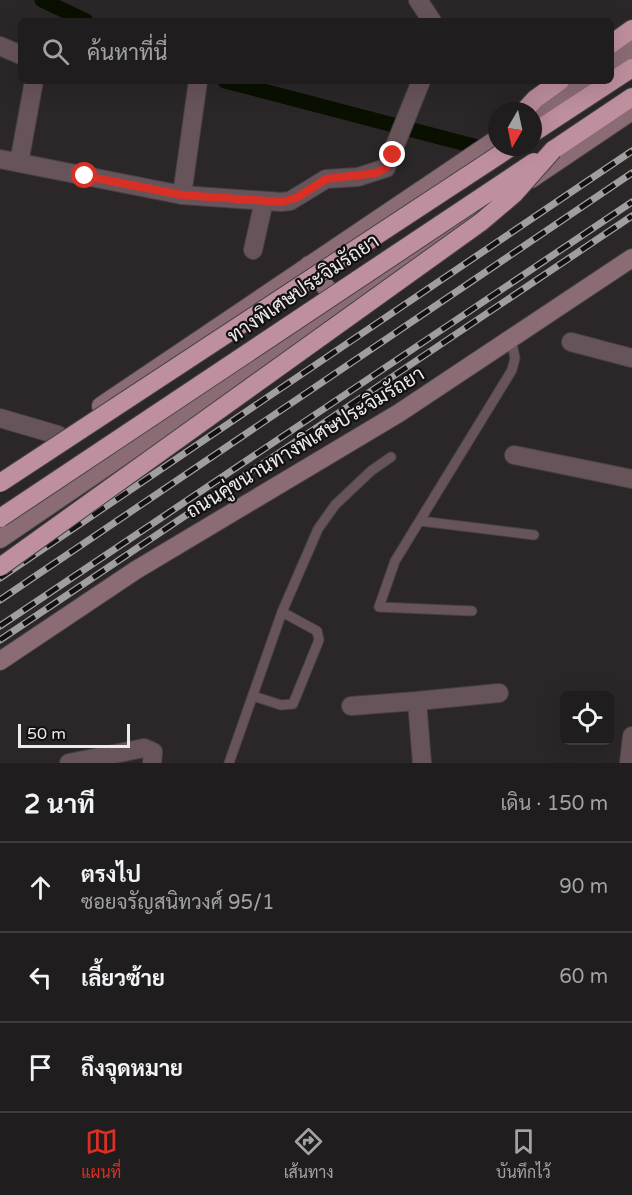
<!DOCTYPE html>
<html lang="th">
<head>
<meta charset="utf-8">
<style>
	body { margin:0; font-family:"Varela Round",Sarabun,sans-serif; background:#282627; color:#f1f3f6 }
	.controls { position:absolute; right:18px; bottom:18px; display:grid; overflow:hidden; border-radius:9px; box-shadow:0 6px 24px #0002 }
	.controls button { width:54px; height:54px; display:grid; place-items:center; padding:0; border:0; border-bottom:2px solid #3d3b3c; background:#201d1e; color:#f1f3f6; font:30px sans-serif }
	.compass { position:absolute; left:488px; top:102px; width:54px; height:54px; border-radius:50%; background:#201d1e; box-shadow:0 6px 24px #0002; rotate:189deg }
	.scale { position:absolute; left:18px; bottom:15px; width:112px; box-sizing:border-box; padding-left:6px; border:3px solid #eceaeb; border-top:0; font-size:16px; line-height:21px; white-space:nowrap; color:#eceaeb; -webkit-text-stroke:4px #121011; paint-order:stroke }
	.stop { position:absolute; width:18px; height:18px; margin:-14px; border:4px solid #d93025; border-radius:50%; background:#fff }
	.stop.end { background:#d93025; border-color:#fff; box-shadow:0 2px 6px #0008 }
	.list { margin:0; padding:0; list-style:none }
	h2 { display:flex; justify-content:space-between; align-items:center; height:78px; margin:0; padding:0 24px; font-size:26px }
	h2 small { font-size:20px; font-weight:400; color:#a2a2a4 }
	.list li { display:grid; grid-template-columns:39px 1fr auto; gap:18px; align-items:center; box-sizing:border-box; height:90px; padding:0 24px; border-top:2px solid #3d3b3c }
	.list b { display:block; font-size:22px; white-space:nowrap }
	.list p { margin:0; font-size:20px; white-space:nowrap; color:#a2a2a4 }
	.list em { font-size:20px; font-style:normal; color:#a2a2a4 }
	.icon { flex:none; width:33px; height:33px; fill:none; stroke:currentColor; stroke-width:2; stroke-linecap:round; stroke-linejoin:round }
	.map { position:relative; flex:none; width:632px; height:763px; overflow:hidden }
	.search { position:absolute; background:#201d1e; box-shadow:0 6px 24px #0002; left:18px; right:18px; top:18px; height:66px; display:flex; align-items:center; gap:15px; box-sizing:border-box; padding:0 21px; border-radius:9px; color:#a2a2a4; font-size:22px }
	.sheet { height:348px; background:#201d1e }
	nav { display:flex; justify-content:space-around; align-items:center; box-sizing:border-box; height:84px; border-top:2px solid #3d3b3c; background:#201d1e; font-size:16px; color:#a2a2a4 }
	nav a { display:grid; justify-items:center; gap:3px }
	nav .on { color:#d93025 }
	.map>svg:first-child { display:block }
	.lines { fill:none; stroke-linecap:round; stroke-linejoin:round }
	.canal { stroke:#091000; stroke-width:15 }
	.lane-casing { stroke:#464243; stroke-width:11 }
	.street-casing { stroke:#464243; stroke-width:20 }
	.secondary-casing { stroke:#464243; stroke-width:20 }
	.highway-casing { stroke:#464243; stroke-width:20 }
	.lane { stroke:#67545a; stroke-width:9 }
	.street { stroke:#67545a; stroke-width:18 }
	.secondary { stroke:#8b6c75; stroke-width:18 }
	.highway { stroke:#be8f9e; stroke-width:18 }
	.rail-casing { stroke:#a19e9f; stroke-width:7 }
	.rail { stroke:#121011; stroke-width:4.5; stroke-dasharray:14; stroke-linecap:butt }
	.highway-bridge-casing { stroke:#464243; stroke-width:20; stroke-linecap:butt }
	.highway-bridge { stroke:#be8f9e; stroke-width:18 }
	.route { stroke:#d93025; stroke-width:8 }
	.labels { text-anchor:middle; stroke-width:4.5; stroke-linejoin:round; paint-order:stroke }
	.street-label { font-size:20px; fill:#eceaeb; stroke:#121011 }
</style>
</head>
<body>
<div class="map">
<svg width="632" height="763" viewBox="0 0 632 763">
	<rect width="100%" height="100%" fill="#2b2728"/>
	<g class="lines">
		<path class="canal" d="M42,0L86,21
			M225,81L489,150"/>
		<defs>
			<path id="lane" d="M420,521L534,535
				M472,611L379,607L395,561L512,370L515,358L511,339
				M253,696L281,705L293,704L319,640L317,631L282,612
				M229,763L282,612L318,529L335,505L371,471L391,457"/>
			<path id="street" d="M418,0L432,21
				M0,46L21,55
				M0,159L182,195L281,202L290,201L326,179L358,177L386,168L421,81
				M19,163L34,81
				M182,195L198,81
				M253,250L264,201
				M571,342L632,358
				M0,418L58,435
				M514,455L632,479
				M351,706L417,701
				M69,763L144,748L153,752L152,763
				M422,763L417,701L499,693
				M629,763L632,736"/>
			<path id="secondary" d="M611,62L632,48
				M533,114L583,81
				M531,179L632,111
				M309,265L340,306
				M101,406L497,139
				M0,539L481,212
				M0,661L136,570L399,413L632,258"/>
			<path id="highway" d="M611,44L632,29
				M524,111L535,99L560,81
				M533,133L632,68
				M553,150L632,97"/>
		</defs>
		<use href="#lane" class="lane-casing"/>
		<use href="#street" class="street-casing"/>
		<use href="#secondary" class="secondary-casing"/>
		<use href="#highway" class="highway-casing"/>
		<use href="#lane" class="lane"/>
		<use href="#street" class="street"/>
		<use href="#secondary" class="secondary"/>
		<use href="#highway" class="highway"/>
		<defs>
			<path id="rail" d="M0,578L632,151
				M0,600L632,173
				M0,626L632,202
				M0,640L632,216"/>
		</defs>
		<use href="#rail" class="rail-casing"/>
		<use href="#rail" class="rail"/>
		<defs>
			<path id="highway-bridge" d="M0,483L511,147
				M0,518L534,162
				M0,567L481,222L514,194L553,150"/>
		</defs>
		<use href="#highway-bridge" class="highway-bridge-casing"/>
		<use href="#highway-bridge" class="highway-bridge"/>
	</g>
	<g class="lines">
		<path class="route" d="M85,176L182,195L281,202L296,198L326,179L376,173L386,168L393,155"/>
	</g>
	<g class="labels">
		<g class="street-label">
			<text transform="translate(303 288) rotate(-34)" y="7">ทางพิเศษประจิมรัถยา</text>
			<text transform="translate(305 442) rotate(-31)" y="7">ถนนคู่ขนานทางพิเศษประจิมรัถยา</text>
		</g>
	</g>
</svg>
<div class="controls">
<button><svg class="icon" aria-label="locate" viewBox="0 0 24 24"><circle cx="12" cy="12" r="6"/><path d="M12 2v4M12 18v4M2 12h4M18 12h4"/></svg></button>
</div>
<svg class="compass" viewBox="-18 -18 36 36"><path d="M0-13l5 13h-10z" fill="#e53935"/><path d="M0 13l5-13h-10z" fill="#a2a2a4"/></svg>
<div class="scale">50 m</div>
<div class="stop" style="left:85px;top:176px"></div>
<div class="stop end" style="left:393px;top:155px"></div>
<div class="search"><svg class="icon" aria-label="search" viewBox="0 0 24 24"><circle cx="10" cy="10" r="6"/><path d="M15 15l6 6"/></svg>ค้นหาที่นี่</div>
</div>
<section class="sheet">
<h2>2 นาที<small>เดิน · 150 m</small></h2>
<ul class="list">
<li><svg class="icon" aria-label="ahead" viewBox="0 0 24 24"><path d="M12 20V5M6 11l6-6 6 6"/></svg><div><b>ตรงไป</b><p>ซอยจรัญสนิทวงศ์ 95/1</p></div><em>90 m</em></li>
<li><svg class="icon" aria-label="left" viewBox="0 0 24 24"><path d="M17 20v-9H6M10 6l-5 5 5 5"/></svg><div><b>เลี้ยวซ้าย</b></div><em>60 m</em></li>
<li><svg class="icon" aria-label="arrive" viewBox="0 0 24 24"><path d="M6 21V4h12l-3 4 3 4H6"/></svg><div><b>ถึงจุดหมาย</b></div></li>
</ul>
</section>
<nav>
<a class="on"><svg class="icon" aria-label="map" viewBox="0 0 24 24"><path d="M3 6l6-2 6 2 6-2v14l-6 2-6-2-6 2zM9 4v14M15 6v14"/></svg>แผนที่</a>
<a><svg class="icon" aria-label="directions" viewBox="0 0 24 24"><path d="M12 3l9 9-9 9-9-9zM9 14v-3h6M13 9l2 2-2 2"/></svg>เส้นทาง</a>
<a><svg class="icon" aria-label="saved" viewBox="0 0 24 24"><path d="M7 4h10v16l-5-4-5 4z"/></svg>บันทึกไว้</a>
</nav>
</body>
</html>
